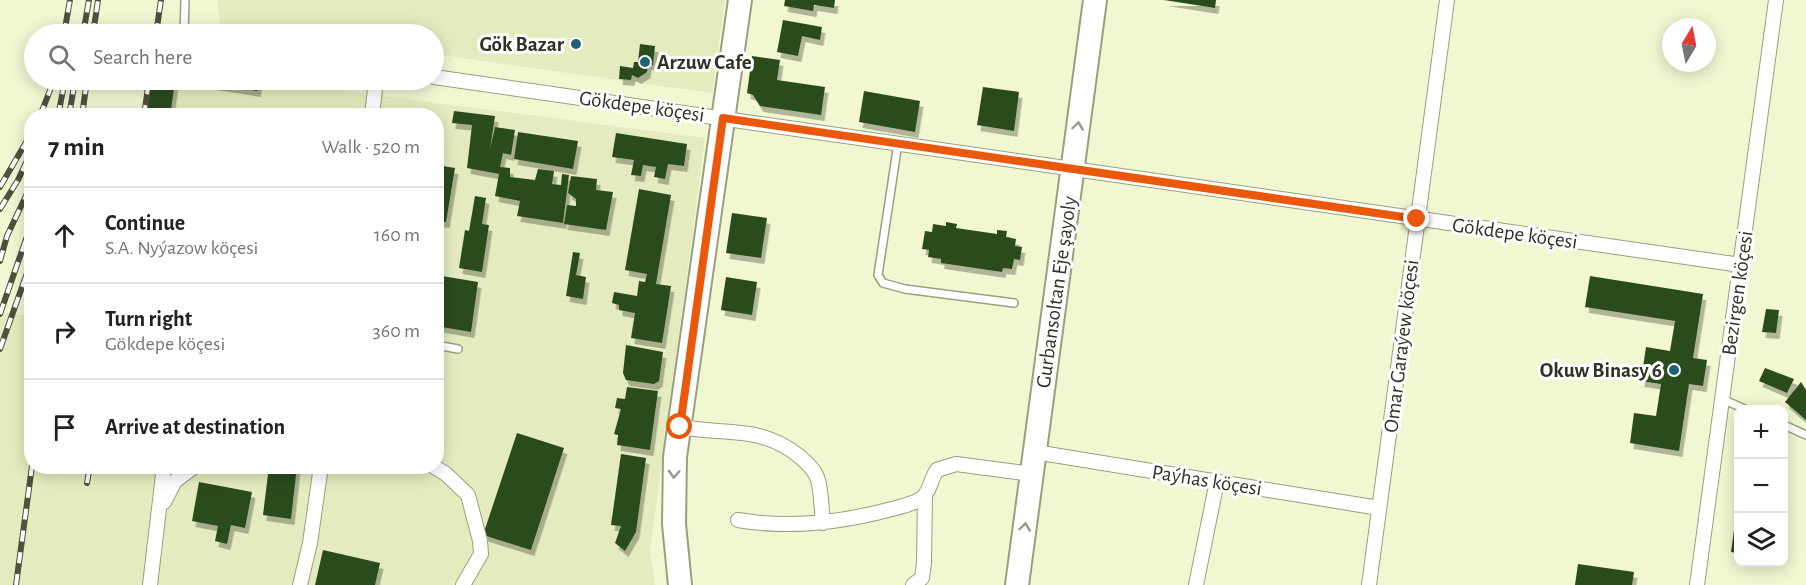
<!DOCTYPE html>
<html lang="en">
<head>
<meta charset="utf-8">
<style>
	body { margin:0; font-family:"Alegreya Sans",sans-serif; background:#f2f2f2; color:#202124 }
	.controls { position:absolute; right:18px; bottom:18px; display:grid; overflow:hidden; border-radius:12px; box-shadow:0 3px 15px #0003 }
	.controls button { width:54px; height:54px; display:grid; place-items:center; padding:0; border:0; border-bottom:2px solid #e0e0e0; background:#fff; color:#202124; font:30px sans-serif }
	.compass { position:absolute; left:1662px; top:18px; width:54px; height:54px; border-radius:50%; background:#fff; box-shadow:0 3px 15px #0003; rotate:10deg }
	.stop { position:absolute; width:18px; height:18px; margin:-14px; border:4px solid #ea580c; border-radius:50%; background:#fff }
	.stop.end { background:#ea580c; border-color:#fff; box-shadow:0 2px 6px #0008 }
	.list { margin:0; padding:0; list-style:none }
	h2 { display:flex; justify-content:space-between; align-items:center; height:78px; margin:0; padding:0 24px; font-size:26px }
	h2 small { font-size:20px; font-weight:400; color:#757577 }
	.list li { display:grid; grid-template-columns:39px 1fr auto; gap:18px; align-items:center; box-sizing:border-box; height:96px; padding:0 24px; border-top:2px solid #e0e0e0 }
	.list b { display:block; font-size:22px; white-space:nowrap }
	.list p { margin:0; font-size:20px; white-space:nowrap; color:#757577 }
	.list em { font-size:20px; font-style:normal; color:#757577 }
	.icon { flex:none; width:33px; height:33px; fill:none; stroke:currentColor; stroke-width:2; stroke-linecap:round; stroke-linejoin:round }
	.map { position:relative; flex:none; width:1806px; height:585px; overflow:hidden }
	.search { position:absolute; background:#fff; box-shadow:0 3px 15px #0003; left:24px; top:24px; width:420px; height:66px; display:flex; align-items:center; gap:15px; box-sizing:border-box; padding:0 21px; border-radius:33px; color:#757577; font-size:22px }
	.panel { position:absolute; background:#fff; box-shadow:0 3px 15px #0003; left:24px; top:108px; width:420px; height:366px; border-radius:24px }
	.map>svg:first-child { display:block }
	.built { fill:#e4ecbf }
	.building { fill:#2c4c1b; filter:url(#shadow) }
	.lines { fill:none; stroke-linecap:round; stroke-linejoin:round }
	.service-casing { stroke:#9aa07d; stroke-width:10 }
	.minor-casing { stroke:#9aa07d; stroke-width:16 }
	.primary-casing { stroke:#9aa07d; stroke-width:26 }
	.service { stroke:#fff; stroke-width:7 }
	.minor { stroke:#fff; stroke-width:14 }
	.primary { stroke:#fff; stroke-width:22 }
	.rail-casing { stroke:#4e513e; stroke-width:6 }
	.rail { stroke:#fff; stroke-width:4; stroke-dasharray:11; stroke-linecap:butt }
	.oneway { stroke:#989891 }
	.route { stroke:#ea580c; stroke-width:8 }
	.poi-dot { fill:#1f6175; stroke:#fff; stroke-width:2 }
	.labels { text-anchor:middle; stroke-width:6; stroke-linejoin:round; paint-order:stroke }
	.poi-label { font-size:21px; font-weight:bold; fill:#303223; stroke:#fff; text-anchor:end }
	.street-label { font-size:21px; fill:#303223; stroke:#fff }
</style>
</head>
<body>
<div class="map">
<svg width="1806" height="585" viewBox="0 0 1806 585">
	<defs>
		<filter id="shadow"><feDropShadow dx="3.5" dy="6" stdDeviation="0" flood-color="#0004"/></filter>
	</defs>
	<rect width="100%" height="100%" fill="#f0f7d1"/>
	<path class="built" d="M217,0H725L712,93L434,54V34H300L220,23Z
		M167,80H261L705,138L650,551L655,585H0V312L31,316L32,466H436V116L162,115Z"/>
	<path class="building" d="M785,0H835L834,8L814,5L813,11L784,6Z
		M1164,0H1216L1215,8Z
		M783,20L822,27L820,40L802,36L798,56L777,52Z
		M640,44L655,46L653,65L648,64L647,72L638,78L632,75L631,80L619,79L620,66L633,68L634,62H638Z
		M752,56L780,60L777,80L825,87L821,115L760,106L753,95L747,93Z
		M152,80L175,82L170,116H146Z
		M187,80H259L257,91Z
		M983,87L1019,92L1014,131L977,125Z
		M864,91L920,101L915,132L859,122Z
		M454,111L495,116L490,149L495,127L515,130L511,155L503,153L500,167L510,168V177L535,180L538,169L554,171L552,184L561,185L562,174L569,175L563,223L517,216L520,201L495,196L499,174L467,168L472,125L452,123Z
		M518,132L578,141L573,169L514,159Z
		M616,133L687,144L684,166L668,164L665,179L654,177L656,167L643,165L641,176L631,175L634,160L612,157Z
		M436,165L455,168L446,222L436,221Z
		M571,176L597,179L596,190L613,192L606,230L564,224L567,205L576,206V199L568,193Z
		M639,189L671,195L656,284L671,286L662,343L631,338L635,313L619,310V305L612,303L614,292L637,296L639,281L645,282L647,274L625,270Z
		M475,196L486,198L482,224L489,225L482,272L459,268L465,230L469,231Z
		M732,213L767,218L761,258L726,253Z
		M946,222L957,224L956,228L997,234V230L1007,231L1006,237L1016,239L1015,246L1022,247L1020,260L1014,259L1012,269L1003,268L1002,272L941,263V259L928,257L929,250L922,249L925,231L932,232L933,224L946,226Z
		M573,252L580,253L576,275L586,277L583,299L566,296Z
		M436,275L478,282L471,332L436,326Z
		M1590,276L1703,294L1693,358L1707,360L1703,386L1689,384L1679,451L1630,443L1634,413L1656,416L1661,384L1641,381L1646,347L1670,351L1675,321L1585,307Z
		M726,277L757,282L752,315L721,310Z
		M1766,309L1779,310L1776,333L1762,332Z
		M626,345L663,352L659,381L654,384L626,380L623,373Z
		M1765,368L1794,379L1787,393L1759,381Z
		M1801,382L1806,390V420L1785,402Z
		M627,387L658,391L650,450L617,445L618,435L614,434L621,409L615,408L617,398L625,399Z
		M517,433L564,448L531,550L483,535Z
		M621,454L646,458L636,532L625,551L615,543L621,526L611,525Z
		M269,466H297L291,519L263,515Z
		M199,482L252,492L245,528L231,525L227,544L215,541L218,526L192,521Z
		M1737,507H1738V553L1731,552Z
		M323,550L380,563L375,585H315Z
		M1578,564L1634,572L1632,585H1575Z"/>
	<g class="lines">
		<defs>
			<path id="service" d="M184,34L185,0
				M898,143L878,275L883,283L905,289L1014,303
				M436,345L458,349
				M1722,399L1747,410
				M1784,425L1806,435"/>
			<path id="minor" d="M434,77L1741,265
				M372,116L376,80
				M680,427C726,435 760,425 799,456C806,462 813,468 817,477C822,490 821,509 823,523
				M1035,452L1379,508
				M433,466L446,474L468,495L480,541L481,554L463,585
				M164,502L175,481L195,466
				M738,520C789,529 838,523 888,510C899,507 912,505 922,498C930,492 931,478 937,470L956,464L1032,474
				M150,585L164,466
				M300,585L310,543L321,466
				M913,585L922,578L924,563L925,496
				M1196,585L1217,481
				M1369,585L1447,0
				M1697,585L1776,0"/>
			<path id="primary" d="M680,585L674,524L675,457L740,0
				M1017,585L1095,0"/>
		</defs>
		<use href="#service" class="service-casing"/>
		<use href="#minor" class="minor-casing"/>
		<use href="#primary" class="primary-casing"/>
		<use href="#service" class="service"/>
		<use href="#minor" class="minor"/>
		<use href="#primary" class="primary"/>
		<defs>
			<path id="rail" d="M64,34L70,0
				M83,34L89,0
				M93,34L98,0
				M156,34L161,0
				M40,116L54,80
				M58,116L65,80
				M69,116L75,80
				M82,116L87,80
				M144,116L149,80
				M0,187L32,132
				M0,209L18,180L32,150
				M0,261L7,236L32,183
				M0,314L32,222
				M0,349L32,259
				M87,483L90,466
				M16,585L32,466"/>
		</defs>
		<use href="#rail" class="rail-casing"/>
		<use href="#rail" class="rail"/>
	</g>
	<defs><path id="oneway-chevron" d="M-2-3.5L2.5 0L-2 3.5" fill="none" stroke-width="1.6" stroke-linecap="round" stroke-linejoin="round" transform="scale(1.5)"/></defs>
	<g class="oneway">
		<use href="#oneway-chevron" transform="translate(1078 126) rotate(-82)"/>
		<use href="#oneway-chevron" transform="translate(674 474) rotate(93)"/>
		<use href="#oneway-chevron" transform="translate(1025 527) rotate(-82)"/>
	</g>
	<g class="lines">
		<path class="route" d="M680,427L723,118L1417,219"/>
	</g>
	<g class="poi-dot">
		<circle cx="576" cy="44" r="6"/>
		<circle cx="645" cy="62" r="6"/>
		<circle cx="1674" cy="370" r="6"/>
	</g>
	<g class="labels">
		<g class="poi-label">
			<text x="564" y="51">Gök Bazar</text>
			<text x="657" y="69" text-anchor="start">Arzuw Cafe</text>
			<text x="1662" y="377">Okuw Binasy 6</text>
		</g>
		<g class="street-label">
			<text transform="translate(642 106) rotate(8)" y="7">Gökdepe köçesi</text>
			<text transform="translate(1515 233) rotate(8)" y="7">Gökdepe köçesi</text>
			<text transform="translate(1056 292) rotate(-82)" y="7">Gurbansoltan Eje şayoly</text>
			<text transform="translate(1737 293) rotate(-82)" y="7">Bezirgen köçesi</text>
			<text transform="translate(1401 346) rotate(-83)" y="7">Omar Garaýew köçesi</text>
			<text transform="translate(1207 480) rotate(9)" y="7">Paýhas köçesi</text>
		</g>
	</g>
</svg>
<div class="controls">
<button>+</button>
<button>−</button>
<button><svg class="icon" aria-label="layers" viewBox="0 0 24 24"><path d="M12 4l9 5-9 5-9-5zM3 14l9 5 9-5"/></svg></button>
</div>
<svg class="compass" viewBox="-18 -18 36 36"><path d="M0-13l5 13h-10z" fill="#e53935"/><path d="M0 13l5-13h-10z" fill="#757577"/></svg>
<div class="stop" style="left:680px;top:427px"></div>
<div class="stop end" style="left:1417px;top:219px"></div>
<div class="search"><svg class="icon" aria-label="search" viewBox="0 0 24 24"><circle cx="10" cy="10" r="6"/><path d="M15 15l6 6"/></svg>Search here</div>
<section class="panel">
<h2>7 min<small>Walk · 520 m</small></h2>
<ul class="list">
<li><svg class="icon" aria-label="ahead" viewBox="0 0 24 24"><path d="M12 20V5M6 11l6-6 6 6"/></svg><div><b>Continue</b><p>S.A. Nyýazow köçesi</p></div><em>160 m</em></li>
<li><svg class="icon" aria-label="right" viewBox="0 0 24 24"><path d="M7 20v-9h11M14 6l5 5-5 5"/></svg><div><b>Turn right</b><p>Gökdepe köçesi</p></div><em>360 m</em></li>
<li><svg class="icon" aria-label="arrive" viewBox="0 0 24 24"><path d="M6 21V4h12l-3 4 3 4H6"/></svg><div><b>Arrive at destination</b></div></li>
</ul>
</section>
</div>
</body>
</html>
